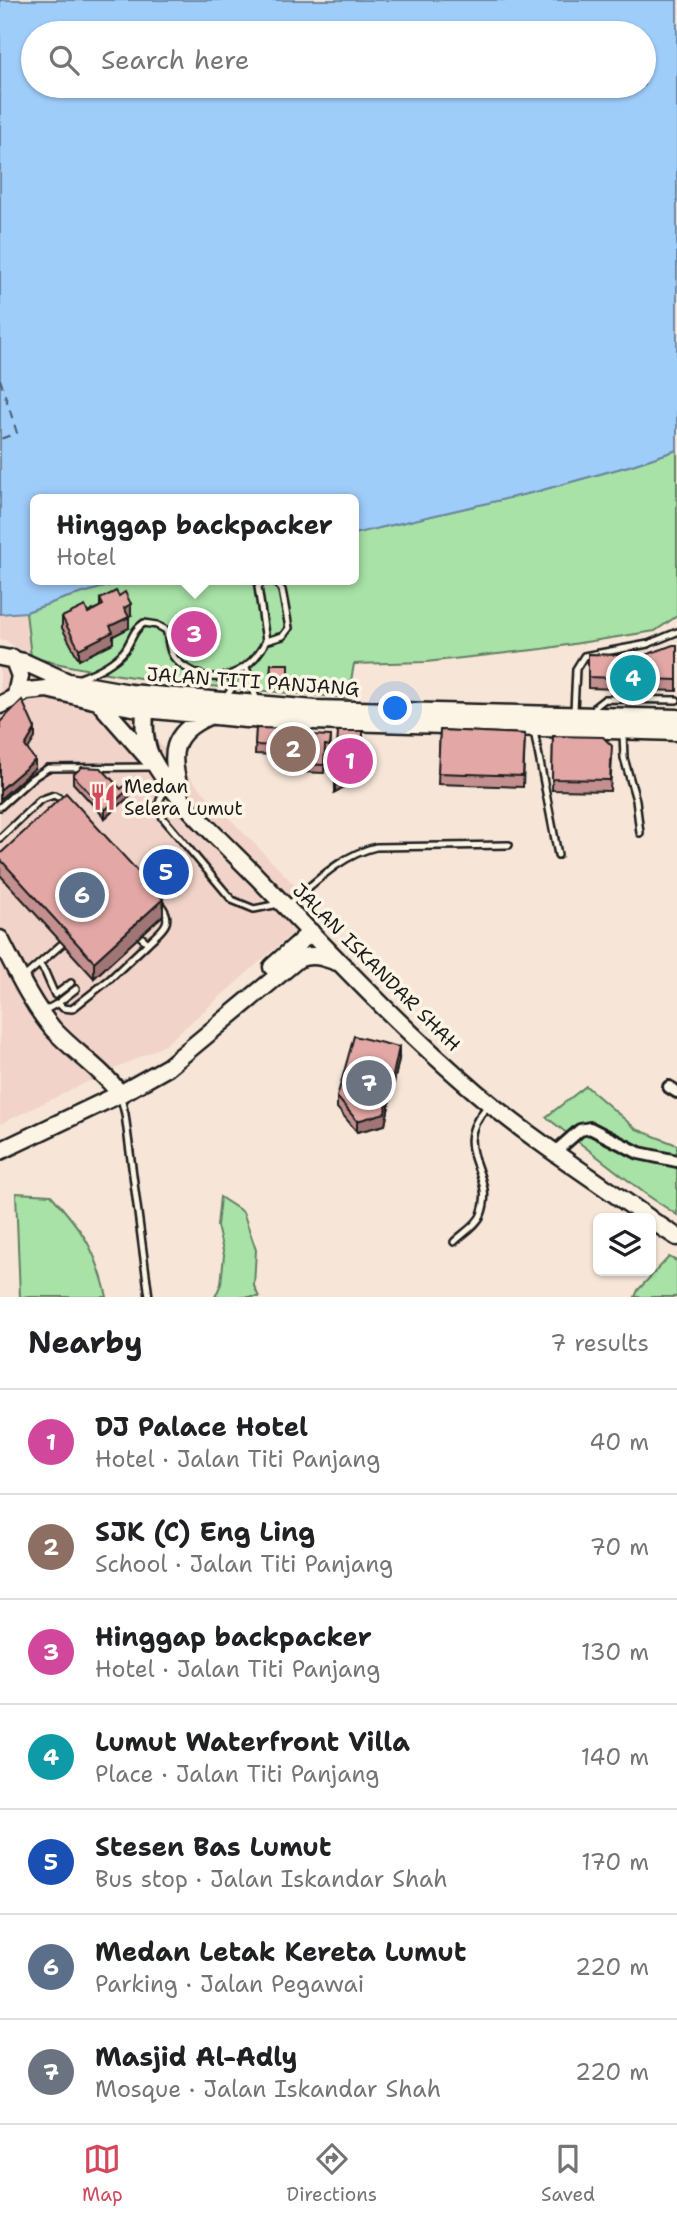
<!DOCTYPE html>
<html lang="en">
<head>
<meta charset="utf-8">
<style>
	body { margin:0; font-family:"Shantell Sans",sans-serif; background:#f6f6f6; color:#202124 }
	.controls { position:absolute; right:21px; bottom:21px; display:grid; overflow:hidden; border-radius:10px; box-shadow:0 2px 5px #0004 }
	.controls button { width:63px; height:63px; display:grid; place-items:center; padding:0; border:0; border-bottom:2px solid #e0e0e0; background:#fff; color:#202124; font:35px sans-serif }
	.you { position:absolute; left:396px; top:709px; width:24px; height:24px; margin:-18px; border:5px solid #fff; border-radius:50%; background:#1a73e8; box-shadow:0 0 0 10px #1a73e833 }
	.badge { display:grid; place-items:center; width:46px; height:46px; border-radius:50%; background:#d1495b; color:#fff; font-size:23px; font-weight:700 }
	.pin { position:absolute; translate:-50% -50%; border:4px solid #fff; box-shadow:0 2px 7px #0006 }
	.popup { position:absolute; left:30px; top:494px; width:329px; height:91px; box-sizing:border-box; display:grid; place-content:center; border-radius:10px; background:#fff; filter:drop-shadow(0 2px 5px #0005); font-size:23px; white-space:nowrap; color:#757577 }
	.popup b { font-size:26px; color:#202124 }
	.popup::after { content:''; position:absolute; left:50%; top:100%; margin-left:-14px; border:14px solid transparent; border-top-color:#fff }
	.list { margin:0; padding:0; list-style:none }
	h2 { display:flex; justify-content:space-between; align-items:center; height:91px; margin:0; padding:0 28px; font-size:30px }
	h2 small { font-size:23px; font-weight:400; color:#757577 }
	.list li { display:grid; grid-template-columns:46px 1fr auto; gap:21px; align-items:center; box-sizing:border-box; height:105px; padding:0 28px; border-top:2px solid #e0e0e0 }
	.list b { display:block; font-size:26px; white-space:nowrap }
	.list p { margin:0; font-size:23px; white-space:nowrap; color:#757577 }
	.list em { font-size:23px; font-style:normal; color:#757577 }
	.icon { flex:none; width:38px; height:38px; fill:none; stroke:currentColor; stroke-width:2; stroke-linecap:round; stroke-linejoin:round }
	.map { position:relative; flex:none; width:677px; height:1297px; overflow:hidden }
	.search { position:absolute; background:#fff; box-shadow:0 2px 5px #0004; left:21px; right:21px; top:21px; height:77px; display:flex; align-items:center; gap:18px; box-sizing:border-box; padding:0 24px; border-radius:38px; color:#757577; font-size:26px }
	.sheet { height:826px; background:#fff }
	nav { display:flex; justify-content:space-around; align-items:center; box-sizing:border-box; height:98px; border-top:2px solid #e0e0e0; background:#fff; font-size:19px; color:#757577 }
	nav a { display:grid; justify-items:center; gap:4px }
	nav .on { color:#d1495b }
	.map>svg:first-child { display:block }
	.built { fill:#f1d3c9 }
	.green { fill:#a8e2a7; stroke:#627f62; stroke-width:2 }
	.water { fill:#9fcdfa; stroke:#6b86a1; stroke-width:2; fill-rule:evenodd }
	.lines { fill:none; stroke-linecap:round; stroke-linejoin:round }
	.ferry { stroke:#4a5a6a; stroke-width:2; stroke-dasharray:9 7; stroke-linecap:butt }
	.lane-casing { stroke:#1c1c1c; stroke-width:10 }
	.street-casing { stroke:#1c1c1c; stroke-width:16 }
	.secondary-casing { stroke:#1c1c1c; stroke-width:21 }
	.lane { stroke:#fcf5e5; stroke-width:5 }
	.street { stroke:#fcf5e5; stroke-width:10 }
	.secondary { stroke:#fcf5e5; stroke-width:16 }
	.wall { fill:#c3908f; stroke:#1c1c1c; stroke-width:2 }
	.shaded-wall { fill:#9f7674; stroke:#1c1c1c; stroke-width:2 }
	.building { fill:#e3a8a6; stroke:#1c1c1c; stroke-width:2 }
	.labels { text-anchor:middle; stroke-width:7; stroke-linejoin:round; paint-order:stroke }
	.street-label { font-size:19px; fill:#1c1c1c; stroke:#fcf5e5 }
	.poi-label { font-size:19px; fill:#1c1c1c; stroke:#fcf5e5; text-anchor:start }
</style>
</head>
<body>
<div class="map">
<svg width="677" height="1297" viewBox="0 0 677 1297">
	<rect width="100%" height="100%" fill="#f7e6d8"/>
	<filter id="ink" filterUnits="userSpaceOnUse"><feTurbulence type="fractalNoise" baseFrequency=".0143" numOctaves="2"/><feDisplacementMap in="SourceGraphic" scale="14" xChannelSelector="R" yChannelSelector="G"/><feConvolveMatrix kernelMatrix="1 2 1 2 8 2 1 2 1" color-interpolation-filters="sRGB"/></filter>
	<g filter="url(#ink)">
		<path class="built" d="M26,612L31,657L5,640H0V614Z
			M0,649L105,681L192,780L319,910L165,1045L0,1124Z"/>
		<path class="green" d="M677,450V616L655,631L542,649L426,662L354,664L348,698C242,688 134,684 31,657L26,612L65,598L129,580H353V534L535,492L632,465Z
			M586,1086L636,1129L677,1145V1215L647,1195L546,1117Z
			M16,1193L51,1195C83,1231 96,1249 107,1297H20Z
			M220,1197L243,1212L256,1250L254,1286L259,1297H215L221,1284L224,1255L217,1226Z
			M669,1257L677,1261V1297H635L638,1290Z"/>
		<path class="water" d="M0,0H677V450L632,465L535,492L353,534V499H35V580H129L65,598L26,612L0,614ZM33,33H644V86H33Z"/>
		<g class="lines">
			<path class="ferry" d="M0,379L17,433L0,439"/>
			<defs>
				<path id="lane" d="M266,641L283,636L289,628L282,590L274,580
					M246,667L257,701
					M77,679C94,673 114,664 125,650C132,640 133,630 144,623L157,625L166,630C169,638 168,648 173,656C177,662 184,667 190,670C221,688 251,670 266,641L258,587L262,582L267,580
					M225,699L232,688L234,674
					M574,711L576,669L584,656L648,644L677,632
					M594,715L596,706L605,699L677,700
					M534,731L558,855
					M623,733L624,758L636,800L640,833
					M169,787C159,797 156,804 163,818L232,900L254,909L279,904
					M0,807L31,779L48,768L153,767
					M0,838L40,800L54,795L67,802
					M288,905C316,882 341,855 376,847L509,845
					M140,936L148,943C161,930 175,923 161,905
					M39,964L45,972L55,995L71,983
					M23,978L63,943
					M58,1003L63,1008L72,1009L110,979L148,943
					M42,1012L58,1003L76,989
					M121,1098L125,1114L149,1297
					M454,1242C462,1234 477,1225 481,1215C498,1172 446,1150 488,1106"/>
				<path id="street" d="M669,1087L677,1092
					M555,1152L580,1130L590,1128L639,1153L677,1161"/>
				<path id="secondary" d="M0,657L24,662L68,682L130,693L315,709L677,718
					M13,658L20,676L16,695
					M147,695C144,715 142,738 151,757C171,796 225,844 257,877C328,950 399,1027 477,1093C531,1139 591,1177 649,1218
					M98,701L149,759
					M0,705L27,691L47,689L98,701L145,709L246,719L677,732
					M180,790C169,755 171,733 207,717
					M0,939C16,970 31,1003 53,1029C74,1052 102,1069 120,1094
					M272,967L311,932
					M0,1151L120,1094L168,1067L298,959C312,953 323,957 337,962
					M651,1220L677,1237"/>
			</defs>
			<use href="#lane" class="lane-casing"/>
			<use href="#street" class="street-casing"/>
			<use href="#secondary" class="secondary-casing"/>
			<use href="#lane" class="lane"/>
			<use href="#street" class="street"/>
			<use href="#secondary" class="secondary"/>
		</g>
		<path class="wall" d="M100,599L131,615L128,616L129,628L113,636V643L79,660L62,628V617L88,613L100,607Z
			M677,645V691L588,688V654L643,656Z
			M271,664H289V687H270Z
			M256,728L295,742H309L331,736L330,754H325L324,773L301,772V756L255,754Z
			M440,730L525,734L523,787L438,784Z
			M363,731L362,782L351,783L335,792Z
			M553,736L612,758L610,791L552,790Z
			M73,775L121,789L130,796L105,818L73,783Z
			M0,854L163,915L94,978L0,875Z
			M399,1059L385,1125L357,1132L337,1108V1097Z"/>
		<path class="shaded-wall" d="M131,604V615L124,619V608Z
			M129,617V628L113,636V643L79,660V649L110,626Z
			M35,729V738L25,754V746Z
			M35,760V768L0,799V790Z
			M351,774V783L335,792V784Z
			M130,788V796L105,818V810Z
			M163,899V915L94,978V962Z
			M399,1047V1059L385,1125L357,1132V1121Z"/>
		<path class="building" d="M116,591L119,596L125,592L131,604L124,608L129,617L110,626L113,632L79,649L62,617L85,606L88,613L103,605L100,599Z
			M673,645H677V680L588,677V654L643,656Z
			M271,664H289V682L270,681Z
			M22,700L35,729L25,746L35,760L0,790V722Z
			M256,728L295,729L294,741L309,742L310,735L331,736L330,746L325,745L324,765L301,764V747L255,745Z
			M440,730L525,734L523,776L438,773Z
			M338,731H363L362,774H351L335,784Z
			M553,736L603,737L612,746L610,780L552,779Z
			M82,767L101,768L121,789L126,784L130,788L105,810L73,775Z
			M66,793L163,899L94,962L0,859V854Z
			M354,1036L399,1047L385,1113L357,1121L337,1097Z"/>
	</g>
	<defs>
		<symbol id="restaurant-bare" viewBox="-9 -9 18 18"><path d="M-5-6h1v4h1v-4h1v4h1v-4h1v5L-1.5 .5V6h-2V.5L-5-1ZM5-6V6H3V1.5H1.5Q1.5-4 5-6Z" fill="#d1495b" stroke="#fcf5e5" stroke-width="2.5" paint-order="stroke"/></symbol>
	</defs>
	<g fill-rule="evenodd">
		<use href="#restaurant-bare" x="84" y="778" width="38" height="38"/>
	</g>
	<g class="labels">
		<g class="street-label">
			<text transform="translate(253 681) rotate(4)" y="7">JALAN TITI PANJANG</text>
			<text transform="translate(377 967) rotate(45)" y="7">JALAN ISKANDAR SHAH</text>
		</g>
		<g class="poi-label">
			<text x="124" y="793">Medan<tspan x="124" dy="22">Selera Lumut</tspan></text>
		</g>
	</g>
</svg>
<div class="controls">
<button><svg class="icon" aria-label="layers" viewBox="0 0 24 24"><path d="M12 4l9 5-9 5-9-5zM3 14l9 5 9-5"/></svg></button>
</div>
<div class="you"></div>
<div class="pin badge" style="left:350px;top:761px;background:#d1479c">1</div>
<div class="pin badge" style="left:293px;top:749px;background:#8d6e63">2</div>
<div class="pin badge" style="left:194px;top:634px;background:#d1479c">3</div>
<div class="popup"><b>Hinggap backpacker</b>Hotel</div>
<div class="pin badge" style="left:633px;top:678px;background:#0f9aa8">4</div>
<div class="pin badge" style="left:166px;top:872px;background:#1a4fb4">5</div>
<div class="pin badge" style="left:82px;top:895px;background:#5c6f8a">6</div>
<div class="pin badge" style="left:369px;top:1083px;background:#6b7280">7</div>
<div class="search"><svg class="icon" aria-label="search" viewBox="0 0 24 24"><circle cx="10" cy="10" r="6"/><path d="M15 15l6 6"/></svg>Search here</div>
</div>
<section class="sheet">
<h2>Nearby<small>7 results</small></h2>
<ul class="list">
<li><span class="badge" style="background:#d1479c">1</span><div><b>DJ Palace Hotel</b><p>Hotel · Jalan Titi Panjang</p></div><em>40 m</em></li>
<li><span class="badge" style="background:#8d6e63">2</span><div><b>SJK (C) Eng Ling</b><p>School · Jalan Titi Panjang</p></div><em>70 m</em></li>
<li><span class="badge" style="background:#d1479c">3</span><div><b>Hinggap backpacker</b><p>Hotel · Jalan Titi Panjang</p></div><em>130 m</em></li>
<li><span class="badge" style="background:#0f9aa8">4</span><div><b>Lumut Waterfront Villa</b><p>Place · Jalan Titi Panjang</p></div><em>140 m</em></li>
<li><span class="badge" style="background:#1a4fb4">5</span><div><b>Stesen Bas Lumut</b><p>Bus stop · Jalan Iskandar Shah</p></div><em>170 m</em></li>
<li><span class="badge" style="background:#5c6f8a">6</span><div><b>Medan Letak Kereta Lumut</b><p>Parking · Jalan Pegawai</p></div><em>220 m</em></li>
<li><span class="badge" style="background:#6b7280">7</span><div><b>Masjid Al-Adly</b><p>Mosque · Jalan Iskandar Shah</p></div><em>220 m</em></li>
</ul>
</section>
<nav>
<a class="on"><svg class="icon" aria-label="map" viewBox="0 0 24 24"><path d="M3 6l6-2 6 2 6-2v14l-6 2-6-2-6 2zM9 4v14M15 6v14"/></svg>Map</a>
<a><svg class="icon" aria-label="directions" viewBox="0 0 24 24"><path d="M12 3l9 9-9 9-9-9zM9 14v-3h6M13 9l2 2-2 2"/></svg>Directions</a>
<a><svg class="icon" aria-label="saved" viewBox="0 0 24 24"><path d="M7 4h10v16l-5-4-5 4z"/></svg>Saved</a>
</nav>
</body>
</html>
